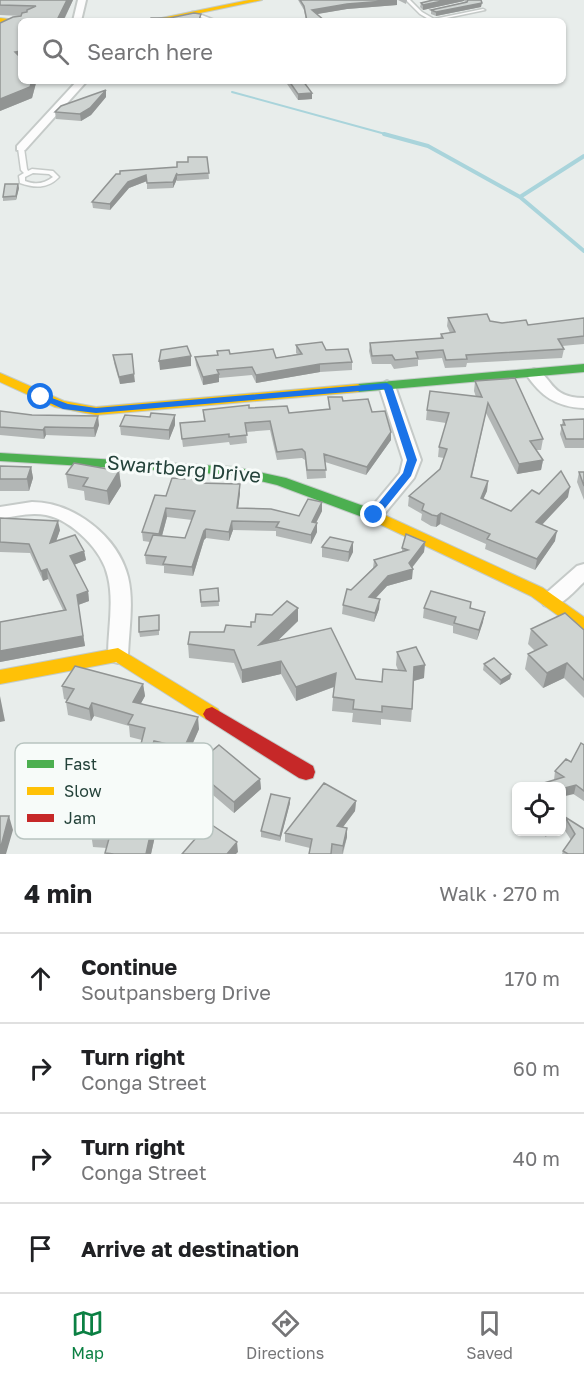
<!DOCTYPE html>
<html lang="en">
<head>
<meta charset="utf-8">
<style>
	body { margin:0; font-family:"Golos Text",sans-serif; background:#f6f6f6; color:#202124 }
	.controls { position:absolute; right:18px; bottom:18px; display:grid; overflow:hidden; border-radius:9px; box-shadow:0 2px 4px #0004 }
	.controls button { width:54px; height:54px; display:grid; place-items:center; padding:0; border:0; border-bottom:2px solid #e0e0e0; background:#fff; color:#202124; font:30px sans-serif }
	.stop { position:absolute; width:18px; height:18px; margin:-14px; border:4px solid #1a73e8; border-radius:50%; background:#fff }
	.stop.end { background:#1a73e8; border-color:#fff; box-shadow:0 2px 6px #0008 }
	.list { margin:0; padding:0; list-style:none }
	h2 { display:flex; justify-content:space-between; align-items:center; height:78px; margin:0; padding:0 24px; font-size:26px }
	h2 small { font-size:20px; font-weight:400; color:#757577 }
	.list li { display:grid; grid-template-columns:39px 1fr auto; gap:18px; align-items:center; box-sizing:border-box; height:90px; padding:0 24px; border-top:2px solid #e0e0e0 }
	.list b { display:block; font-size:22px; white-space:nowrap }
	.list p { margin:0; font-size:20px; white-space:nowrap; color:#757577 }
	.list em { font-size:20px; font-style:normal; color:#757577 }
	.icon { flex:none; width:33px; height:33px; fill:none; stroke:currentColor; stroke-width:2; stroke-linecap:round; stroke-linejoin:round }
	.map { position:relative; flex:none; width:584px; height:854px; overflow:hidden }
	.search { position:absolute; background:#fff; box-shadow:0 2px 4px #0004; left:18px; right:18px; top:18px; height:66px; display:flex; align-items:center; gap:15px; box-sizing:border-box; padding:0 21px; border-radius:9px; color:#757577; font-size:22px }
	.sheet { height:438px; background:#fff }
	nav { display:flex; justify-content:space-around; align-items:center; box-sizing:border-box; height:84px; border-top:2px solid #e0e0e0; background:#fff; font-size:16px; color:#757577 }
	nav a { display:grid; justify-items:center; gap:3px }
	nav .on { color:#0b8043 }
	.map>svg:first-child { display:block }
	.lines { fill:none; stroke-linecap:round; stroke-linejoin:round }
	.stream-far1 { stroke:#a9d4db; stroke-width:2 }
	.stream { stroke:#a9d4db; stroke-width:4 }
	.lane-casing { stroke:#c5cac8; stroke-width:3 }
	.street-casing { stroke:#c5cac8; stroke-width:4 }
	.fast-casing { stroke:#c3cbc8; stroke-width:2 }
	.slow-casing { stroke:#c3cbc8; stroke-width:2 }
	.jam-casing { stroke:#c3cbc8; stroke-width:2 }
	.lane { fill:#fcfcfc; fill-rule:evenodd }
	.street { fill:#fcfcfc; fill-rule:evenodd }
	.fast { fill:#4caf50; fill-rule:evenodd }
	.slow { fill:#ffc107; fill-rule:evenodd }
	.jam { fill:#c62828; fill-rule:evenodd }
	.wall { fill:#b2b6b5; fill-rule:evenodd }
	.shaded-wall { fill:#919493 }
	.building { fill:#cfd4d2; stroke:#919493; stroke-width:1.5 }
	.route { fill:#1a73e8 }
	.labels { text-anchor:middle; stroke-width:6; stroke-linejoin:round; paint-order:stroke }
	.street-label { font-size:20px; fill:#24423a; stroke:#f7fbf9 }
	.key { fill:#f7fbf9; stroke:#b8c4c0; stroke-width:1.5 }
	.key-label { font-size:16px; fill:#24423a }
</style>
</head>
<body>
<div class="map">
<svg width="584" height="854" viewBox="0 0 584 854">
	<rect width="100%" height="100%" fill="#e8edeb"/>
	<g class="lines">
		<path class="stream-far1" d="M232,92L389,135"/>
		<path class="stream" d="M384,134L428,146L520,197L584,251
			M520,197L584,156"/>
		<defs>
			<path id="lane" d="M406,0H410L422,12L434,19L483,9L485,10L432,21L420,14Z
				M192,12H194L217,21H211L192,14Z
				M21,146L24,148L27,169L28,171L32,169L53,171L59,177L58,178C47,189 34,188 20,183L19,176L24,173L21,170L18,148ZM33,173L49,174L53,177C44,184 35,185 25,181V177Z"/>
			<path id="street" d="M78,0H86L81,21H73Z
				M77,81H87L25,150H17V146Z
				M534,369C552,374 548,398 584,398V408C556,407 541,396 526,374Z
				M387,381L395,386L421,460L414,478L380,519H368L365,515L400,473L403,460L379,386Z
				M32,502C73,502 118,536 128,577C134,602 129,629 128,655L125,661L118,663L111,661L108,655C108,630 114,602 108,577C103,551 72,520 46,515C31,512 15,516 0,519V507Z
				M584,564V582C573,592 560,610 544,605L541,600L544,595L577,566Z"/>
			<path id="fast" d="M584,364V372L358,392L352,388L358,384Z
				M0,453L235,467L286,478L383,513L385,517L383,521H373L277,485L235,475L0,461Z"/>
			<path id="slow" d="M249,0H262L162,21H147Z
				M0,18L25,21H21V23L0,22Z
				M0,373L64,401L96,407L358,384L364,388L358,392L96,415L55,407L0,382Z
				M378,512L543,588L584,617V632L578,630L531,596L373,521L371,517L373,513Z
				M118,648L218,709L221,714L218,719L212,721L206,719L116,662L0,684V670Z"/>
			<path id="jam" d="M212,707L313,766L315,772L313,778L306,780L299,778L206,719L203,714L206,709Z"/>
		</defs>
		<use href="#lane" class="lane-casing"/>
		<use href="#street" class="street-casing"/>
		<use href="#fast" class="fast-casing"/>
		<use href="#slow" class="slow-casing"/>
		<use href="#jam" class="jam-casing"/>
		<use href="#lane" class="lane"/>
		<use href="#street" class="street"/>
		<use href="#fast" class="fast"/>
		<use href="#slow" class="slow"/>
		<use href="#jam" class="jam"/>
	</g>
	<path class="wall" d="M0,0H73L64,20L21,21V81H35L36,83L32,98L0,111V23L21,16L0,15Z
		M298,0H397V5L347,9L316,14L325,21H306L304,10Z
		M398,0H407L406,4Z
		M433,0H481V7L436,16L431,14V10L466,2L464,1L423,10L420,7L421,3Z
		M285,81H303L312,93V99L298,100Z
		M106,97L91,115L81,121L56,119L55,112Z
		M207,157L209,179L177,181V179L173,188L147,189V181L129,188L110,210L93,208L92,202L177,167L188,162Z
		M19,188L16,200L3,201V197Z
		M448,318L528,325L584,318V344L562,346L564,349L562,358L467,363L466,367L445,368L442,358L418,360V366L394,369L391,364H372L369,351L370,343L440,339L441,334L450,333L447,326Z
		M296,345L326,350L352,362V370L320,372L256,383L252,375L219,378V382L203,385L196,365L195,357L217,355V351L230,354L276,358L297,354L296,353Z
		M113,355L135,382L120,384L114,363Z
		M475,381L543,439L541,450H536L543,460L541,470L517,474L486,413L472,477L488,481L487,491L483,499L511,511L539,494L568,497L542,525L555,541L535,570L485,549L486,544L440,524L436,527L431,526L421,520L422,514L408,506L409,496L440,469L444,458L438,457L439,447L446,423L426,420L427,410L476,397L474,391Z
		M328,397L372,412L391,440L366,475L325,462L326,478L307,479L305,460L302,458L277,460L270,430L246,432L247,443L230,445L229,442L183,447L180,423L204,421L203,410L249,408L289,413L329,409Z
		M0,411L99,425L95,437L46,435L44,439L0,435Z
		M584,419V448H565L560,434L563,420Z
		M175,425L169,440L121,435L120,426Z
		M0,466L31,467L33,478L29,491H0Z
		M119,471L121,486L109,505L85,500L84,491L68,488L66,474Z
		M579,472H584V500L577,482Z
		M200,477V483L240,484V493L238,508L299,516L322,502V511L316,523L317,532L311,544L276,536V531L233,530L229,541L206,538L204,540L193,576L164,573V566L146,564L145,555L150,542L143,541L142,532L166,496L185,479ZM167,517L192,520L185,538L162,536Z
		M0,518L60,530L56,541L84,551L86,560L74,565L88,591L89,601L78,605L85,646L0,662V622L63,610L48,579L43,581L30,553L0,552Z
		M353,542V552L348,562L322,557V547Z
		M425,542L424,552L412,568V579L387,586L376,598L379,609L374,622L342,614L343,605L351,590L373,568L374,560L402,552V548Z
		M218,588L219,606L201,607L200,590Z
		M471,602V608L483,622L477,640L453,633V626L423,618L424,608Z
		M159,620V635L140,637L139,632Z
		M298,621L277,641L356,679L382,682L398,670L396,665L397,652L424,678L414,681L411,722L381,719V725L352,722L353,713L332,711L334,687L296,701L281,674L242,683L234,663L189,658L188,644L224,632L251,627Z
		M531,629L584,630V698L564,678L543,688L525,669L528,654L535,651L528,644Z
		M484,664L511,674L510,679L500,685L483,670Z
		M143,684L145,696L141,703L199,729L185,761L182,760L183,766L177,780L219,745L260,779L261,789L234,813L206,789L182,813L155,792L153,782L179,759L155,753L153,762L142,761L140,748L142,740L130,737L129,726L94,716L91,721L68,715L66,702L67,700L64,699L62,686Z
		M584,745V801L561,786H543L544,783L554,780L555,771L571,762Z
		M356,801L355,811L343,827L347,828V837L343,854H309L310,848L285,842V833Z
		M290,803L280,841L261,837V831Z
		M516,807V819L513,817L514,812Z
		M565,817L584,829V854H562L563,851L571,840L562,826Z
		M127,819L126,820L155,836L151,854H106L107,848L93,847L91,833Z
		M538,831H549L546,837Z"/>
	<path class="shaded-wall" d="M67,0H73L63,21L58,18Z
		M397,0V5L347,9L312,15V10L347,4Z
		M447,0H464V1L423,10V5Z
		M482,3L481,7L436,16V12Z
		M21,51V62L15,52Z
		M32,81H35L36,83L32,98L0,111V99Z
		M106,90V97L91,115L81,121L80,114Z
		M312,93V99L298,100V94Z
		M177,173V179L173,188V182Z
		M146,175L147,181L129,188L110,210V204L128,182Z
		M18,184L19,188L16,200V196Z
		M191,356V366L160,370L159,361Z
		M320,364V372L256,383V375Z
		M134,374L135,382L120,384L119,377Z
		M219,374V382L203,385V377Z
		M175,415V425L169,440V430Z
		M98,416L99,425L95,437L94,428Z
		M45,427L46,435L44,439L43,430Z
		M391,432V440L366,475L367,467Z
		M543,460L541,470L517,474L519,464Z
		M31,467L33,478L29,491L27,479Z
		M119,471L121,486L109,505L107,491Z
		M488,481L487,491L479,509L481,498Z
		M240,484V493L237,517V508Z
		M570,487L568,497L534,533L536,522Z
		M322,502V511L312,531V522Z
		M166,508L167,517L160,543L159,534Z
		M441,513L440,524L436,527L437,516Z
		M58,521L60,530L52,553L50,543Z
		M232,521L233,530L229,541V532Z
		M317,523V532L311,544V535Z
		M206,529V538L204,540L193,576L192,567L204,531Z
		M557,531L555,541L535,570L537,559Z
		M353,542V552L348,562L349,552Z
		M425,542L424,552L410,570L413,569L412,579L387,586L368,606L369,597L388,576L409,563Z
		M84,551L86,560L71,566L70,556Z
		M47,569L48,579L43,581L41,571Z
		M88,591L89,601L78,605L85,646L0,662V651L83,636L77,595Z
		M380,599L379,609L374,622L375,613Z
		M298,608V621L259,659V645Z
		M485,612L483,622L477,640L479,630Z
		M281,661V674L242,683V670Z
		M567,663L564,678L543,688L547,673Z
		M425,665L424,678L413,681L414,667Z
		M336,673V686L296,701V687Z
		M511,674L510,679L500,685L501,680Z
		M143,684L145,696L135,714L133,702Z
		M0,696L5,721L0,722Z
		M92,703L94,716L91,721L89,709Z
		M198,717L199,729L185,761L184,748Z
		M154,741L155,753L153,762L151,750Z
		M182,756L183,766L170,795L168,788Z
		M206,779V789L182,813L181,803Z
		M260,779L261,789L234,813V802Z
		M576,785L574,794L561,797V789Z
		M290,798V803L280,841V836Z
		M356,801L355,811L337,835V826Z
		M125,805L127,819L123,833L121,819Z
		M9,816L13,830L6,854H0V850Z
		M153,822L155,836L151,854H146Z
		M347,828V837L342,854L343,846Z
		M237,842L238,852L236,854H227Z"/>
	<path class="building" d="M0,0H67L58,18L66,21H21V51L15,52L21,58V81H32L30,87L0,99V23L13,17L21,16L22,13L27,12V10L36,6L0,5Z
		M300,0H397L347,4L312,10L325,21H307L304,6Z
		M433,0H447L423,5L421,3Z
		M468,0H481L482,3L436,12L431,10L467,2Z
		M194,13L201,14L199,20L205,21H149L151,18H170Z
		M289,81H303L312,93L298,94Z
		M106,90L90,108L80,114L55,112L61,106Z
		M188,157H207L209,173L176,175L177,173L173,182L147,183L146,175L128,182L110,204L92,202L116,174H120V171L177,167V162H188Z
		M5,184H18L16,196L3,197Z
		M487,314L490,321L502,323L526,320L528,325L584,318V336L558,339L564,349L466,355L467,359L446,360L443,350L416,352L418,358L395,360L392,355L372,356L370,343L443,338L441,334L455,332L448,318Z
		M322,342L326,350L348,349L352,362L320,364L256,375L252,367L217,370L219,374L203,377L195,357L218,355L217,351L229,350L230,354L273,349L276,358L302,354L296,345Z
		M187,346L191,356L159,361L161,350Z
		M132,354L134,374L119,377L113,355Z
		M515,378L543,439L530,441L543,460L519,464L488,403L471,477L488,481L481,498L511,511L532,490L539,494L561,471L570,487L536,522L557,531L537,559L487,539L490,534L441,513L437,516L432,515L422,510L424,504L409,496L440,469L447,449L439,447L449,413L427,410L430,391L482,397L475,381Z
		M328,397H342L343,401L368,399L372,412L385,411L391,432L367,467L324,454L326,470H307L305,452L302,449L277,452L270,421L245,423L247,435L229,437V434L182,439L180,423L205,421L203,410L249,405V408L287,406L289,413L330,409Z
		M0,411L32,415L98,416L94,428L45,427L43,430L0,427Z
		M151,413L175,415L169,430L120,426L125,415L150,417Z
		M584,419V439H566L561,425H565L563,420Z
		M74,463L119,471L107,491L83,486L88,478L66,474Z
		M0,466L31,467L27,479H0Z
		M579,472H584V486Z
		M186,476L200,477L198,483L240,484L237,508L271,509L299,516L308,499L322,502L312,522L317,523L311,535L276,527L279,522L232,521L229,532L206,529L204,531L192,567L163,564L166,557L145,555L153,535L185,538L195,511L166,508L159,534L142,532L155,495L166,496L172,478L185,479Z
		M0,518L58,521L50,543L75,535L84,551L70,556L88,591L77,595L83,636L0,651V622L66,610L47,569L41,571L29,544L0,542Z
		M406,534L425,542L409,563L413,569L388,576L369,597L380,599L375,613L343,605L347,589L351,590L377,565L374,560L408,550L402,548Z
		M330,537L353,542L349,552L322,547Z
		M218,588L219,601L201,602L200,590Z
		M431,591L471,602L470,608L485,612L479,630L454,623L456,617L424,608Z
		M287,601L298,608L259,645L331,628L356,679L382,682L383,669L406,671L397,652L416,647L425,665L414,667L412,709L382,706V712L353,709L354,700L333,697L336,673L296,687L281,661L242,670L234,650L188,644L190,632H224L226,625L251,627V622H255L256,614L272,615Z
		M565,613L584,630V680L567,663L547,673L528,654L547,645L531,629Z
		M159,615V630L139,632V617Z
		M494,658L511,674L501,680L484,664Z
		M75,666L143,684L133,702L198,717L184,748L154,741L151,750L140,748L145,728L128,724L133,715L92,703L89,709L66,702L74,689L62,686Z
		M581,743L584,745V791L576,785L561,789V786H546L544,783L564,777L555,771L566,759L571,762Z
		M219,745L260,779L234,802L206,779L181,803L153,782L182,756L168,788Z
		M324,783L356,801L337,826L347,828L343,846L332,844L331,854H309L312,839L285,833Z
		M271,794L290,798L280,836L261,831Z
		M99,803L125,805L121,819L153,822L146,854H114L105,853L110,835L91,833Z
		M0,816H9L0,850Z
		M565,817L584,829V854H568L563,851L575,834Z
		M209,823L237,842L227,854H182Z"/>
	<path class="route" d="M387,383L392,386L417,460L411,476L378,517L374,519L369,515L403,473L407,460L384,389L96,413L63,409L37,397L41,394L68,404L96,408Z"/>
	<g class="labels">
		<g class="street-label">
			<text transform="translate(184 469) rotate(5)" y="7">Swartberg Drive</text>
		</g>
	</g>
	<rect x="15" y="743" width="198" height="96" rx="9" class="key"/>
	<rect x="27" y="760" width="27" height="8" fill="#4caf50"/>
	<rect x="27" y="787" width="27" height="8" fill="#ffc107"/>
	<rect x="27" y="814" width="27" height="8" fill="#c62828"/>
	<g class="key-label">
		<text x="64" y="770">Fast</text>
		<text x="64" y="797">Slow</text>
		<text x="64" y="824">Jam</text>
	</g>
</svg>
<div class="controls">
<button><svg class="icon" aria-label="locate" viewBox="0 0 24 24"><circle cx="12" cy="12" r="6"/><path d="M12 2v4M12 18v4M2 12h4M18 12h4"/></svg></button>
</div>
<div class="stop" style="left:41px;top:397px"></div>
<div class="stop end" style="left:374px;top:515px"></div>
<div class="search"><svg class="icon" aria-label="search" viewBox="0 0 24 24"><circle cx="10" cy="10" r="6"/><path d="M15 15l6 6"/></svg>Search here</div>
</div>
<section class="sheet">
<h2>4 min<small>Walk · 270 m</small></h2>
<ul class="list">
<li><svg class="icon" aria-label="ahead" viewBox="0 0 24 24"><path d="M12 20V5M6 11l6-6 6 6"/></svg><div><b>Continue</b><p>Soutpansberg Drive</p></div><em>170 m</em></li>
<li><svg class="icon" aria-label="right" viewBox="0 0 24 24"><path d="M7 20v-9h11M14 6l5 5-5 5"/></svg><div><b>Turn right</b><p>Conga Street</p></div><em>60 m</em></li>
<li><svg class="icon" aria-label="right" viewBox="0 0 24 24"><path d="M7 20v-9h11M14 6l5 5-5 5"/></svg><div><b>Turn right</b><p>Conga Street</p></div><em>40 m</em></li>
<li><svg class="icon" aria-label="arrive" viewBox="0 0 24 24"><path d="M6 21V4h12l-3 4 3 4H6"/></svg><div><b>Arrive at destination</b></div></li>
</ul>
</section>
<nav>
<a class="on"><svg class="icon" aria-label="map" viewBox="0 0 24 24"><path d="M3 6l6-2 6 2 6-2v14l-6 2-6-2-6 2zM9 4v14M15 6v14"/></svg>Map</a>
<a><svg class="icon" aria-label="directions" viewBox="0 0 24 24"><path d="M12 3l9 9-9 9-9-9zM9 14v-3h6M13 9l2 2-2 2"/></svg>Directions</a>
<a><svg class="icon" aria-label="saved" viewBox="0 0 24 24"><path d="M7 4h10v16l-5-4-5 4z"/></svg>Saved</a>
</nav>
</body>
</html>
